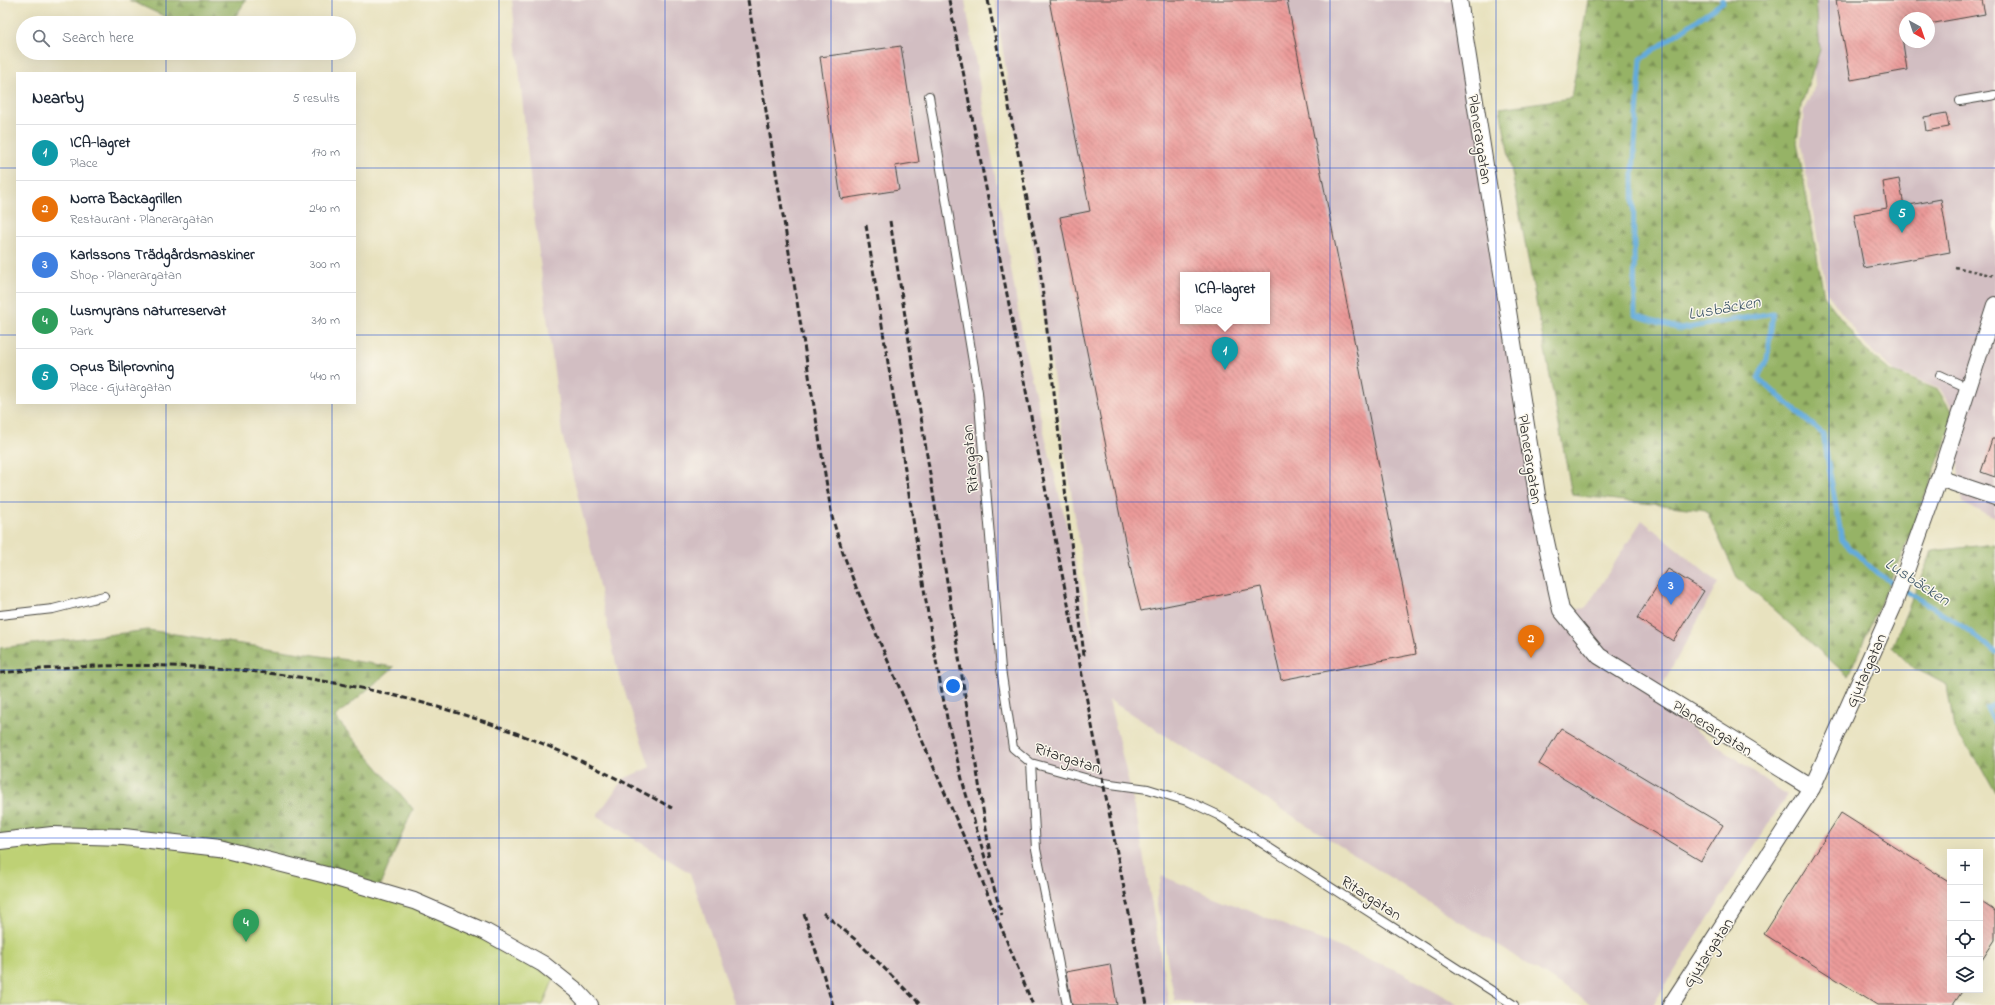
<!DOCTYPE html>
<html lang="en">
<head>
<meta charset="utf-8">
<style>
	body { margin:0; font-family:"Indie Flower",sans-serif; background:#f2f2f3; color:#1f2937 }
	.controls { position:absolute; right:12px; bottom:12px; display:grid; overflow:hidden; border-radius:0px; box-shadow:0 4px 16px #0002 }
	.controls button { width:36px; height:36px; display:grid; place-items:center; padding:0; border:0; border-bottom:1px solid #e0e1e3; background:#fff; color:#1f2937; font:20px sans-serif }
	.compass { position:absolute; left:1899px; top:12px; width:36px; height:36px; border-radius:50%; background:#fff; box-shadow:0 4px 16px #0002; rotate:140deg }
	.you { position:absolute; left:953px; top:686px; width:14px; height:14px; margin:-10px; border:3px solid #fff; border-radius:50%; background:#1a73e8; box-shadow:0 0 0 6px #1a73e833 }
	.badge { display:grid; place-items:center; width:26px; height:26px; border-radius:50%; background:#db2777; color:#fff; font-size:13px; font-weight:700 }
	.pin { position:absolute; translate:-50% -33px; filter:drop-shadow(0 1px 2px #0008) }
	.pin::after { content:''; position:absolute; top:21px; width:14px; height:12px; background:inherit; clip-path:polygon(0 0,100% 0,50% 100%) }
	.popup { position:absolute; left:1180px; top:272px; width:90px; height:52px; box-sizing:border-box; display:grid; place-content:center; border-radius:0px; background:#fff; filter:drop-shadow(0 1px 3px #0005); font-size:13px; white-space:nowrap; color:#747a83 }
	.popup b { font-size:15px; color:#1f2937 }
	.popup::after { content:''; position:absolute; left:50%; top:100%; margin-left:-8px; border:8px solid transparent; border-top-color:#fff }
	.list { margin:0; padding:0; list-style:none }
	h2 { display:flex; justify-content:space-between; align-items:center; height:52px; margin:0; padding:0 16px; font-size:17px }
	h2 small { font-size:13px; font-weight:400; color:#747a83 }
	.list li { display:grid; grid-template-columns:26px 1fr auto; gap:12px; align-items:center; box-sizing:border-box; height:56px; padding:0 16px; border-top:1px solid #e0e1e3 }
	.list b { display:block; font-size:15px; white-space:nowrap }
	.list p { margin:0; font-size:13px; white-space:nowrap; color:#747a83 }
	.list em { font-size:13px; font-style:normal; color:#747a83 }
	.icon { flex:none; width:22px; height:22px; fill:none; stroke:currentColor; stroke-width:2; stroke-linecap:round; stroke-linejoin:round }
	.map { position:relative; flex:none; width:1995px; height:1005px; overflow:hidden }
	.search { position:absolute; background:#fff; box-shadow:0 4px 16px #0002; left:16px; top:16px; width:340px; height:44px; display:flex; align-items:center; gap:10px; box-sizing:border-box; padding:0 14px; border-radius:22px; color:#747a83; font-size:15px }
	.panel { position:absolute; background:#fff; box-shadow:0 4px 16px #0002; left:16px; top:72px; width:340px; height:332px; border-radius:0px }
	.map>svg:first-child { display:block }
	.industrial { fill:#d2bec2; fill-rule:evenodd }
	.forest { fill:url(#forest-firs); stroke:#606f48 }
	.park { fill:#bed175; stroke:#747e50 }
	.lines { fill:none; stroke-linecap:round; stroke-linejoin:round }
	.stream { stroke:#64abdb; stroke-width:5 }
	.building { fill:url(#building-back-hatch); fill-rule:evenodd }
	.lane-casing { stroke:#474641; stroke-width:10 }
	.street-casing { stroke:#474641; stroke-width:18 }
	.path { stroke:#474641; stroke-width:2.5; stroke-dasharray:3 3; stroke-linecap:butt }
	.lane { stroke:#fff; stroke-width:8 }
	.street { stroke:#fff; stroke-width:16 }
	.rail { stroke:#2b2b2b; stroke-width:3; stroke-dasharray:6 3; stroke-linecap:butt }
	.grid { fill:none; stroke:#1d4ed8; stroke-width:1; stroke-opacity:0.55 }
	.labels { text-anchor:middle; stroke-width:3; stroke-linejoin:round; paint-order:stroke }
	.street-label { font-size:16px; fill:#2b2b2b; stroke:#fbf7ec }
	.water-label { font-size:17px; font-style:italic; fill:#3f5869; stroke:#fbf7ec }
</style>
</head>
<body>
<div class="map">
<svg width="1995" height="1005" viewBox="0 0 1995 1005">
	<defs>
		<pattern id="forest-firs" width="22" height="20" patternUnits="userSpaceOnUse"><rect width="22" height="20" fill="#96b366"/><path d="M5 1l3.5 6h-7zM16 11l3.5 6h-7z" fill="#7b9254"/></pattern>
		<pattern id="building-back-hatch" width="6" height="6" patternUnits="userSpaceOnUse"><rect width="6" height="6" fill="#eb9a99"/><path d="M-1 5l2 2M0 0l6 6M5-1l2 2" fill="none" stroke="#bf7e7d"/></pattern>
	</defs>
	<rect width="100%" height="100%" fill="#fbf7ec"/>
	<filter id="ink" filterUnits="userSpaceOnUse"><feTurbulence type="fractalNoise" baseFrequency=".025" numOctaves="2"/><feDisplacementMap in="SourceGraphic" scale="8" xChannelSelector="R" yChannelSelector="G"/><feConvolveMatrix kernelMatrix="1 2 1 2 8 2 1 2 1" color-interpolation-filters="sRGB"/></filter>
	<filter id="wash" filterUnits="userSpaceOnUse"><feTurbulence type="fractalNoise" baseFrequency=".012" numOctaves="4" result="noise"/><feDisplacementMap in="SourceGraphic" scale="16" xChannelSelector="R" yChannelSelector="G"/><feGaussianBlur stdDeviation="0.9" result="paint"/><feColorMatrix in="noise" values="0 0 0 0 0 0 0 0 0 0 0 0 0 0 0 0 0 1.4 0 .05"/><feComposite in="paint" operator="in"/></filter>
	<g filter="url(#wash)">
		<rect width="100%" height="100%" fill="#e8e2bf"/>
		<path class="industrial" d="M512,0H965L1026,356L1094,640L995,0H1459L1561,610L1586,608L1642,520L1718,583L1654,701L1787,795L1653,1005H1592L1109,700L1136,813L1169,1005H735L690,873L597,816L623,779L650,767L617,668L588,536L562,434L534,215ZM1183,275H1267V321H1183Z
			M1810,0H1995V518L1962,503L1951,406L1940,389L1895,371L1867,347L1827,293L1801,144L1804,109L1815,87ZM1905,18H1929V42H1905Z
			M1162,876L1401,972L1459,1005H1193L1192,1002L1175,1001L1156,900Z"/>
		<path class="forest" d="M129,0H246L232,22L229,23H179Z
			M1588,0H1816L1820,50L1801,106L1797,142L1824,296L1864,349L1889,370L1938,390L1955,417L1902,554L1848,676L1737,577L1706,510L1572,495L1500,108L1571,98Z
			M1995,544V792L1980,765L1954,729L1947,685L1912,667L1892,647L1932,551Z
			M148,630L394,667L335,717L413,809L360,932L0,1005V648Z"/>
		<path class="park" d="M143,832L431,906L554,978L543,1005H0V835Z"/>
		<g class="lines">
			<path class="stream" d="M1722,0L1723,2L1641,59L1633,173L1635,315L1680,329L1773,313L1767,359L1758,378L1823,434L1842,540L1877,573L1970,631L1995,652
				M1995,704L1987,708L1995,722"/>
		</g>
		<g id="blocks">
			<path class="building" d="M1049,0H1287L1416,654L1281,680L1261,587L1141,611L1132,576L1060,217L1090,211ZM1183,275H1267V321H1183Z
				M1836,0H1982L1985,14L1929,24V18H1905V29L1901,30L1907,70L1851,80Z
				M901,46L919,162L895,166L899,190L841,199L820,57Z
				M1946,113L1949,127L1926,131L1924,117Z
				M1899,179L1904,206L1941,199L1950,252L1864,268L1854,214L1887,208L1883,182Z
				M1992,439H1995V477L1981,472Z
				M1668,569L1704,591L1673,641L1637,618Z
				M1561,728L1723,825L1701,861L1539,764Z
				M1841,813L1950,882V990H1963L1953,1005H1877L1764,934Z
				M1980,901L1995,911V940L1980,963Z
				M1110,964L1117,1005H1072L1066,972Z"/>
		</g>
	</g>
	<g filter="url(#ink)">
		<use href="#blocks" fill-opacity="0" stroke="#474641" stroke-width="1"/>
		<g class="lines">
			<defs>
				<path id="lane" d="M929,96L978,392L1001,669L1013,748L1031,763L1103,783L1148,789L1190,802L1218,815L1514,1005
					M1960,101L1995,95
					M1940,375L1968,388
					M0,615L53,609L104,596
					M1031,763L1036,849L1067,1005"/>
				<path id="street" d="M1459,0L1540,514L1561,610L1599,656L1812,788
					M1939,478L1995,497
					M0,841L52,835L124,837L219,848L326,875L414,901L486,932L543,964L577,991L590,1005
					M1671,1005L1812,788L1893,607L1939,478L1995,305"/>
			</defs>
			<use href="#lane" class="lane-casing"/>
			<use href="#street" class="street-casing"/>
			<path class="path" d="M1955,267L1995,276"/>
			<use href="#lane" class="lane"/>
			<use href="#street" class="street"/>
			<path class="rail" d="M748,0L832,517L843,553L856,587L972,856L1033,1005
				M949,0L1147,1005
				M988,0L1039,260L1084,656
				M890,221L991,860
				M866,225L933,645L947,718L964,787L1002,915
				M0,673C172,654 345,670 508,730C565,751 619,779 672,808
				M823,913L856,940L921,1005
				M804,914L833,1005"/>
		</g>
	</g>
	<path class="grid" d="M166,0V23M332,0V23M499,0V1005M665,0V1005M831,0V1005M998,0V1005M1164,0V1005M1330,0V1005M1496,0V1005M1662,0V1005M1829,0V1005M166,53V73M332,53V73M0,168H17M355,168H1995M0,335H17M355,335H1995M166,403V1005M332,403V1005M0,502H1995M0,670H1995M0,838H1995"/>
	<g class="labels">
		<g class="street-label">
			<text transform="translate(1481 139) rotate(81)" y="6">Planerargatan</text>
			<text transform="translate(969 459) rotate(-95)" y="6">Ritargatan</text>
			<text transform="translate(1531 459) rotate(81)" y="6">Planerargatan</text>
			<text transform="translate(1865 670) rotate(-66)" y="6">Gjutargatan</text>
			<text transform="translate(1713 727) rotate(32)" y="6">Planerargatan</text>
			<text transform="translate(1068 757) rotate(18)" y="6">Ritargatan</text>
			<text transform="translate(1372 897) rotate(33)" y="6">Ritargatan</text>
			<text transform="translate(1707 952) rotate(-57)" y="6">Gjutargatan</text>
		</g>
		<g class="water-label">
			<text transform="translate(1724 307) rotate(-10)" y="6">Lusbäcken</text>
			<text transform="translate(1918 581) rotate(33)" y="6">Lusbäcken</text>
		</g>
	</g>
</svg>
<div class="controls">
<button>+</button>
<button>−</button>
<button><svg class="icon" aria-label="locate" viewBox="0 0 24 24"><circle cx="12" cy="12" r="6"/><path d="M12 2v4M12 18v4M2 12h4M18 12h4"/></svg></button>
<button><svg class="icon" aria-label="layers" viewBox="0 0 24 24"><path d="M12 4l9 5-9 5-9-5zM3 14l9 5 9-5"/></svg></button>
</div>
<svg class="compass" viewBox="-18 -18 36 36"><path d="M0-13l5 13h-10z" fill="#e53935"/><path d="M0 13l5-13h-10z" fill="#747a83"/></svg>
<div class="you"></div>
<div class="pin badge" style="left:1225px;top:370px;background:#0f9aa8">1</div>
<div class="popup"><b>ICA-lagret</b>Place</div>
<div class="pin badge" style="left:1531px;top:658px;background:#e8710a">2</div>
<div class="pin badge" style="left:1671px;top:605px;background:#3f7fe0">3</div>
<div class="pin badge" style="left:246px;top:942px;background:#2e9e5b">4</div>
<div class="pin badge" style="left:1902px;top:233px;background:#0f9aa8">5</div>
<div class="search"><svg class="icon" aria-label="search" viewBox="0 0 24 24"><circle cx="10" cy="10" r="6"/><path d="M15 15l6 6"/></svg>Search here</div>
<section class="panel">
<h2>Nearby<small>5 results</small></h2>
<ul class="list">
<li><span class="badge" style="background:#0f9aa8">1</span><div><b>ICA-lagret</b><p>Place</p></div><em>170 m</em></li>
<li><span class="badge" style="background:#e8710a">2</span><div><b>Norra Backagrillen</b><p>Restaurant · Planerargatan</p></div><em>240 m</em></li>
<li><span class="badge" style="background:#3f7fe0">3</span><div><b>Karlssons Trädgårdsmaskiner</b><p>Shop · Planerargatan</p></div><em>300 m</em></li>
<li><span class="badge" style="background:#2e9e5b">4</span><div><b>Lusmyrans naturreservat</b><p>Park</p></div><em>310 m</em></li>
<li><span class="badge" style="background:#0f9aa8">5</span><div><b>Opus Bilprovning</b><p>Place · Gjutargatan</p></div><em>440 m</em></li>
</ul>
</section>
</div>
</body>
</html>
